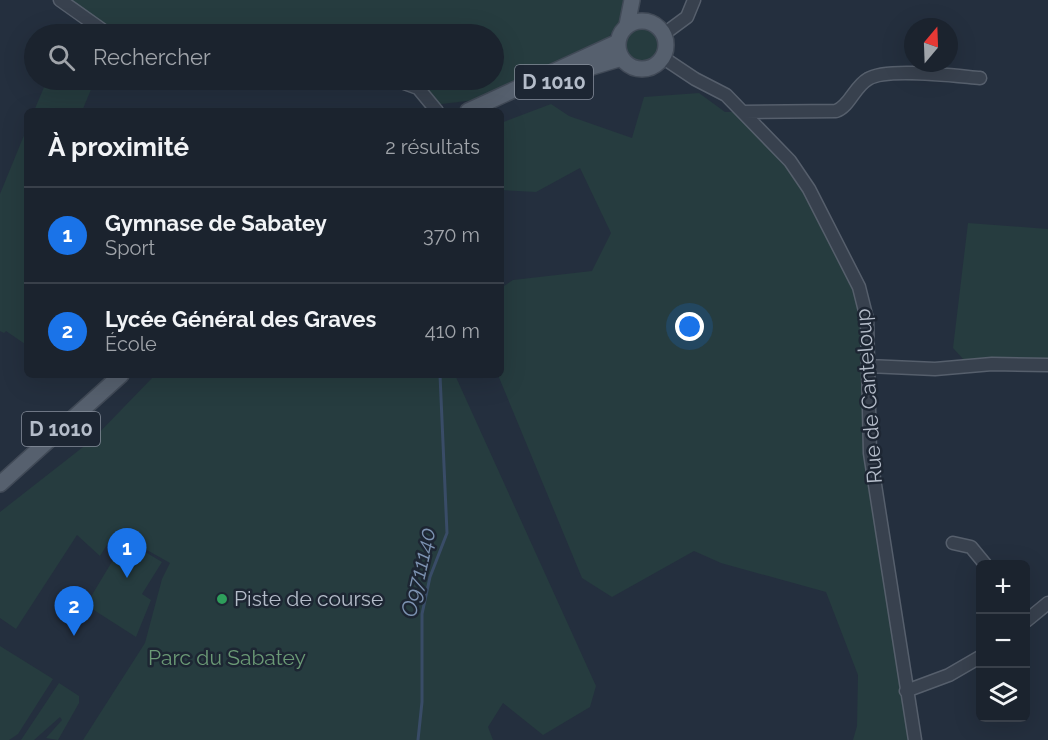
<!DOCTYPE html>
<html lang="fr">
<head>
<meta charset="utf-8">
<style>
	body { margin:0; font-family:Raleway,sans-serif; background:#282f3a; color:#f1f3f6 }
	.controls { position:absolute; right:18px; bottom:18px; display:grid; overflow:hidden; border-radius:9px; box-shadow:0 6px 24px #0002 }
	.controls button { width:54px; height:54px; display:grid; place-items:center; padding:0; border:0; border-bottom:2px solid #39404a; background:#1b232e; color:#f1f3f6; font:30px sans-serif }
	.compass { position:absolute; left:904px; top:18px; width:54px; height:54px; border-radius:50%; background:#1b232e; box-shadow:0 6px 24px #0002; rotate:19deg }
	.you { position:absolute; left:690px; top:327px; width:21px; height:21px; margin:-15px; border:4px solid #fff; border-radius:50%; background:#1a73e8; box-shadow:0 0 0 9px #1a73e833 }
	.badge { display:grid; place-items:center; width:39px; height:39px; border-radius:50%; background:#1a73e8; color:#fff; font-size:20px; font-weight:700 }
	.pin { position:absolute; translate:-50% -50px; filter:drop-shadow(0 2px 3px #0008) }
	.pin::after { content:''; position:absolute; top:32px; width:21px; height:18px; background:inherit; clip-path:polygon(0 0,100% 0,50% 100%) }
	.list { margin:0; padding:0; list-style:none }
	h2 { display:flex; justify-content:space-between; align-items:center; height:78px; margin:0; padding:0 24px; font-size:26px }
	h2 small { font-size:20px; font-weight:400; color:#a0a4aa }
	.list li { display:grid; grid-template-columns:39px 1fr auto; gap:18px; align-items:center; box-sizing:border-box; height:96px; padding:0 24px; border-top:2px solid #39404a }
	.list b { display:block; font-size:22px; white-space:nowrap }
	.list p { margin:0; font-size:20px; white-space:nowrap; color:#a0a4aa }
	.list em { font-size:20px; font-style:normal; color:#a0a4aa }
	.icon { flex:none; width:33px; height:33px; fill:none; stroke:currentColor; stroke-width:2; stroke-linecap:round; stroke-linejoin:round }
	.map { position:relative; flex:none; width:1048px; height:740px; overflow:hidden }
	.search { position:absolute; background:#1b232e; box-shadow:0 6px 24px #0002; left:24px; top:24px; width:480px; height:66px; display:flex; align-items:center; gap:15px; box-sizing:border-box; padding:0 21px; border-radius:33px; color:#a0a4aa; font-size:22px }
	.panel { position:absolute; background:#1b232e; box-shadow:0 6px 24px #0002; left:24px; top:108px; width:480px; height:270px; border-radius:9px }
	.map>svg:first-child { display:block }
	.green { fill:#263c3f }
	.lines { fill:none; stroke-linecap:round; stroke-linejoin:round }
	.stream { stroke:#394c67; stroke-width:3 }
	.minor-casing { stroke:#565f6c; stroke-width:15 }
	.major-casing { stroke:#414a57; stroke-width:18 }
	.minor { stroke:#38414e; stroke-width:12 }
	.major { stroke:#56606e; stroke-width:15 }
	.leisure-dot { fill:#2e9e5b; stroke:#1d2633; stroke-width:2 }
	.labels { text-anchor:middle; stroke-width:5; stroke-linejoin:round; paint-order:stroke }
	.shield { fill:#1d2633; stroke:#878f9c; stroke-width:1.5 }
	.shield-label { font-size:20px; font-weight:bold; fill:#b4bcc9 }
	.street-label { font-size:21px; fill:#b4bcc9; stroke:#1d2633 }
	.poi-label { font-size:21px; fill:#b4bcc9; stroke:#1d2633; text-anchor:start }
	.park-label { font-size:21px; fill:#6b9a76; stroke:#1d2633 }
	.water-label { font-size:22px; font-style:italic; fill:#7c92b1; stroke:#1d2633 }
</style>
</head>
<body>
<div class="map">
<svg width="1048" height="740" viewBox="0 0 1048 740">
	<rect width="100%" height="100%" fill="#242f3e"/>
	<path class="green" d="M60,0H623V2L621,21L600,48L484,99L433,105L396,80H494V34H108Z
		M624 45a18 18 0 1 1 36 0a18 18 0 1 1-36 0Z
		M47,80H95L82,111H34Z
		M699,93L725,112H743L790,161L859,287L870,453L915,740H853L857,726L858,675L826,592L721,563L694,551L612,597L582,578L498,375H501V288L513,280L592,271L611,233L580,168L536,192L501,190V123L551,104L569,116L632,138L644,97Z
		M27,128V341L25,344L6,331L4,333L0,331V194Z
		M968,223L1048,229V359L994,357L965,361L953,348Z
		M155,375H455L596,686L590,707L543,735L503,703L488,727L493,740H83L145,643L162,579L170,563L115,532L100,556L77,535L16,629L0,618V512L92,440Z
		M125,540L162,562L142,594L151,600L136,637L86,605Z
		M0,646L53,679L18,734L9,740H0Z
		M59,683L79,696V703L58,740L46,738L62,720L60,717L34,740H21Z"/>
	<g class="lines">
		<path class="stream" d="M418,740L422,702V614L430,577L447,533L440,375"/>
		<defs>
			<path id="minor" d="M60,0L108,34
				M664,34L687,17L694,0
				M662,57L695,79L726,95L790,161L809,189L859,287L867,319L870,453L915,740
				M396,80L418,88L437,111
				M743,112L836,111C850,106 854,87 868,79C886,67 956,76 980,78
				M868,366L935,369L992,364L1048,365
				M953,543L971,547L985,564
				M1026,621L1048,603
				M906,691L949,675L980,657"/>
			<path id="major" d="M618 45a24 24 0 1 1 48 0a24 24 0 1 1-48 0Z
				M627,25L632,0
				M579,71L622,58
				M468,111L618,42
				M0,484L121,375"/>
		</defs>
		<use href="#minor" class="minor-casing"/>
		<use href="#major" class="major-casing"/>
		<use href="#minor" class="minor"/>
		<use href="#major" class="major"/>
	</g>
	<circle class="leisure-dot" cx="222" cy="599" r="6"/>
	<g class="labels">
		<g class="shield">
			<rect x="515" y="65" width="78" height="34" rx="4.5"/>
			<rect x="22" y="412" width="78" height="34" rx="4.5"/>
		</g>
		<g class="shield-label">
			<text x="554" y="89">D 1010</text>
			<text x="61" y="436">D 1010</text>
		</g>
		<g class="street-label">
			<text transform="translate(869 396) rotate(-94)" y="7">Rue de Canteloup</text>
		</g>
		<g class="poi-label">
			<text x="234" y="606">Piste de course</text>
		</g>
		<g class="park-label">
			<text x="227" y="665">Parc du Sabatey</text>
		</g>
		<g class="water-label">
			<text transform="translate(418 572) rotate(-77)" y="8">O9711140</text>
		</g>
	</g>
</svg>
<div class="controls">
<button>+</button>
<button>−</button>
<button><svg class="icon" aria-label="layers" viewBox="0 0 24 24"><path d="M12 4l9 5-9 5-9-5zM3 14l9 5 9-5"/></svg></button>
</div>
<svg class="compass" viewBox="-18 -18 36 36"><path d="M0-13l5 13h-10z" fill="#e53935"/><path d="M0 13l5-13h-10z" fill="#a0a4aa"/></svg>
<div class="you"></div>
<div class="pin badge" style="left:127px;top:578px">1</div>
<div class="pin badge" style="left:74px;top:636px">2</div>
<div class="search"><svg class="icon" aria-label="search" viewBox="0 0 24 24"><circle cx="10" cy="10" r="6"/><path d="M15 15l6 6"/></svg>Rechercher</div>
<section class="panel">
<h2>À proximité<small>2 résultats</small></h2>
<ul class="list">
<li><span class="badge">1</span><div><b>Gymnase de Sabatey</b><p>Sport</p></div><em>370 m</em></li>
<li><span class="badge">2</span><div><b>Lycée Général des Graves</b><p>École</p></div><em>410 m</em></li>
</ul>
</section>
</div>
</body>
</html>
